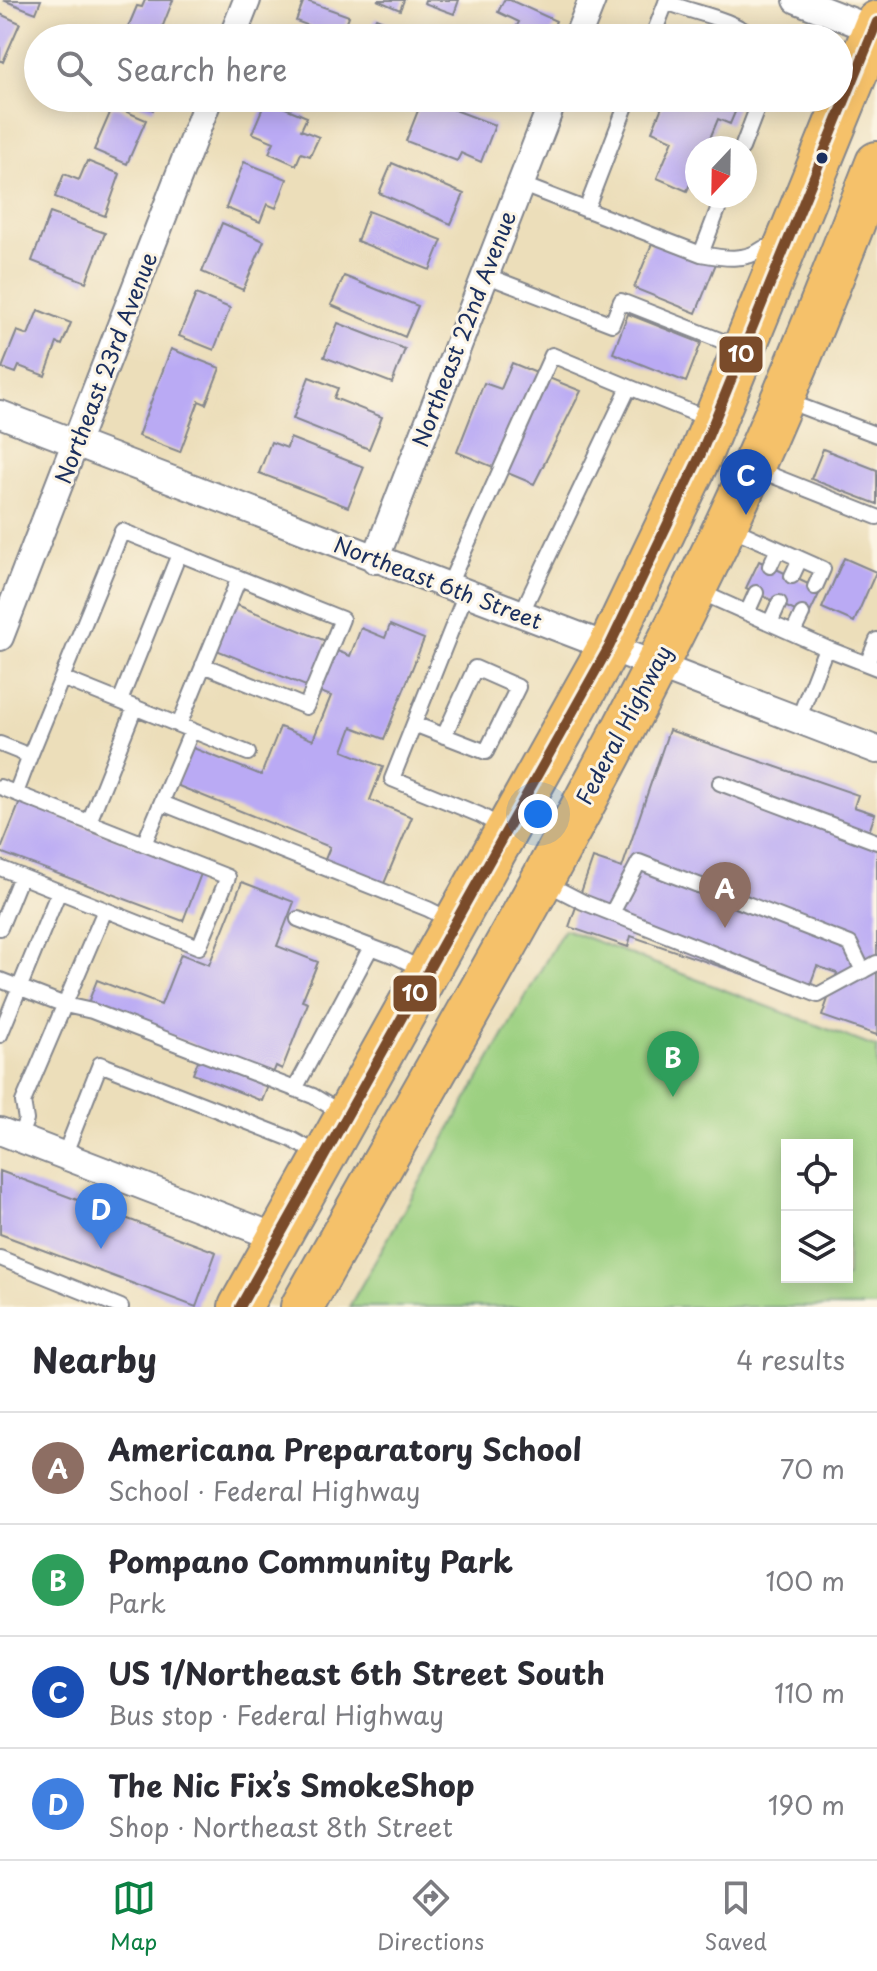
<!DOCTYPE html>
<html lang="en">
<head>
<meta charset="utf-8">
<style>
	body { margin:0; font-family:"Playpen Sans",sans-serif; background:#f7f7f7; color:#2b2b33 }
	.controls { position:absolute; right:24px; bottom:24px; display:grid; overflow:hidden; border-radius:0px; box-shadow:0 4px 20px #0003 }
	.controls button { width:72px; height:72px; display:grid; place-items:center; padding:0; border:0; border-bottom:2px solid #e1e1e2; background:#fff; color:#2b2b33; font:40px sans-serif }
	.compass { position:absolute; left:685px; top:136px; width:72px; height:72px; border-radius:50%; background:#fff; box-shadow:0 4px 20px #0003; rotate:202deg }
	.you { position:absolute; left:538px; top:814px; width:28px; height:28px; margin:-20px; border:6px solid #fff; border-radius:50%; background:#1a73e8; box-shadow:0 0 0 12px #1a73e833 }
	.badge { display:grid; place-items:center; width:52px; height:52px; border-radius:50%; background:#0b8043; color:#fff; font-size:26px; font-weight:700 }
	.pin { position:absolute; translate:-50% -66px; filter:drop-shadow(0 2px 4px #0008) }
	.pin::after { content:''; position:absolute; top:42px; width:28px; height:24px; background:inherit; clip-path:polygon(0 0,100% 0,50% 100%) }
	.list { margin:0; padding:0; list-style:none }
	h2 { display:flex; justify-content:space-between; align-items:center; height:104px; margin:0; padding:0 32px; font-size:34px }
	h2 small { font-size:26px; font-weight:400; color:#7c7c81 }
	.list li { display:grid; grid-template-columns:52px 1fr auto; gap:24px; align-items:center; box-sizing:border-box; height:112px; padding:0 32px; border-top:2px solid #e1e1e2 }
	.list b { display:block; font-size:30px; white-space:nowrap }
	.list p { margin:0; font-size:26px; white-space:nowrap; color:#7c7c81 }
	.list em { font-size:26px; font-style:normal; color:#7c7c81 }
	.icon { flex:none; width:44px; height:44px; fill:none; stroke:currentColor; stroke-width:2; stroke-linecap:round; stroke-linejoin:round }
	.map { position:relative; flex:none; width:877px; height:1307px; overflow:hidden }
	.search { position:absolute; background:#fff; box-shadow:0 4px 20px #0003; left:24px; right:24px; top:24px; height:88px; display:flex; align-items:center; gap:20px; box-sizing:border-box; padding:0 28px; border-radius:44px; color:#7c7c81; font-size:30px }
	.sheet { height:552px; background:#fff }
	nav { display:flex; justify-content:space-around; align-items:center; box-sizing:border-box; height:112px; border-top:2px solid #e1e1e2; background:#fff; font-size:22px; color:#7c7c81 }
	nav a { display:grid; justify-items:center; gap:4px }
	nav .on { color:#0b8043 }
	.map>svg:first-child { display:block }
	.green { fill:#9cd081; stroke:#5c8070; stroke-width:2; fill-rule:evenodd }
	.building { fill:#baaaf4 }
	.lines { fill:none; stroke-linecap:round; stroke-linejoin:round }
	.lane-casing { stroke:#84868c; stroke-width:18 }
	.street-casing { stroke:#84868c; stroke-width:30 }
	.primary-casing { stroke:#84868c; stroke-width:46 }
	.lane { stroke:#fff; stroke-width:14 }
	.street { stroke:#fff; stroke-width:26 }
	.primary { stroke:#f5c16b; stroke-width:42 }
	.bus-1-casing { stroke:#fcf5e5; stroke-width:16 }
	.bus-1 { stroke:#7a4b2a; stroke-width:10 }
	.bus-dot { fill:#1b2f5e; stroke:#fcf5e5; stroke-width:3 }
	.labels { text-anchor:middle; stroke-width:6; stroke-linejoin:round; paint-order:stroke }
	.street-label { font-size:22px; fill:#1b2f5e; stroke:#fcf5e5 }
	.line-badge { stroke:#fcf5e5; stroke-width:3 }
	.badge-label { font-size:22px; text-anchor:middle; font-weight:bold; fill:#fff }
</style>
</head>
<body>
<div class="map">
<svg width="877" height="1307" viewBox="0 0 877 1307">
	<rect width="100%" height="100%" fill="#fcf5e5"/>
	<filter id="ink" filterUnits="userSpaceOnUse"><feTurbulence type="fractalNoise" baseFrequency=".0125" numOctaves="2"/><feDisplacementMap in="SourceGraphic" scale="16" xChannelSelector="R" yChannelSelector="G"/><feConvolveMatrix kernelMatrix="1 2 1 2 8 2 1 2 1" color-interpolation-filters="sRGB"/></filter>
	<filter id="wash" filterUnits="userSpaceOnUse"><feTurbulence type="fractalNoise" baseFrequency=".006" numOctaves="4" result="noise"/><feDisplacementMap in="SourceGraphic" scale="32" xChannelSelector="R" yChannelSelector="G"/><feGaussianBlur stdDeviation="1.8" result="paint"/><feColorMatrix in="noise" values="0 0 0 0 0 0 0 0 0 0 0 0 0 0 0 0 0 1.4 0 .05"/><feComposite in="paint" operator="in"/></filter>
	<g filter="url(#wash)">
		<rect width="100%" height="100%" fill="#ecdeba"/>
		<path class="green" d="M564,929L877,1048V1307H349ZM787,1145H847V1277H787Z"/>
		<g id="blocks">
			<path class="building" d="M3,0H41L36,13Z
				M145,0H173L162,28L186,38H141L126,32L137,6L142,7Z
				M304,0L349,16L341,38L296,21Z
				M377,0H404L400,10Z
				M425,0H459L454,14L424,3Z
				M504,0H510L556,21L549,38H511L519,22L498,12Z
				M0,14L20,23L3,62L0,60Z
				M376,18L404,30L401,38H367Z
				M123,98H158L153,110Z
				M309,98H339L335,108Z
				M423,98L495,125L481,162L461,153L457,161L406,141Z
				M656,98H741L730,124L718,119L706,148H697V168L687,191L657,178L673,140L652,131L664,102Z
				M266,100L307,117L301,130L319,137L310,156L301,153L296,165L269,153L274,142L252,133Z
				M113,106L146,120L127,164L94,150Z
				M87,161L120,174L105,216L55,197L64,174L79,180Z
				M244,162L287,179L276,208L267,204L260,222L226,208Z
				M392,163L464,194L451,224L379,193Z
				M368,211L442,240L430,270L357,241Z
				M50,213L105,233L86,282L32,261Z
				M222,223L264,241L243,290L202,272Z
				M655,236L717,261L696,313L634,288Z
				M344,276L418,306L405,337L331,305Z
				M196,294L230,308L214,350L179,336Z
				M38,310L71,323L62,345L57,343L45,376L19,366L16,373L2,368L17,331L28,335Z
				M628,314L701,343L686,382L613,353Z
				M338,323L405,349L392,383L324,357Z
				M171,349L220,368L206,404L199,401L180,452L138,436Z
				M512,363L581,391L534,484L457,452L484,383L501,389Z
				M309,377L338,388L334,398L382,417L369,449L293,419Z
				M290,438L364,467L348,507L259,473L271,442L287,448Z
				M823,449L877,470V504L811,479Z
				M844,558L876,572L854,622L822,608Z
				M759,561L821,590L808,617L746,588Z
				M227,601L326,641L324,646L350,656L361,628L385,638L390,625L424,639L384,739L352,727L343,751L383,767L370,800L412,817L383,886L324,862L330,847L176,785L191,747L261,775L280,727L313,740L331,696L209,647Z
				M669,730L858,795L854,807L875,814L867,838L877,841V1035L822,1016L837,973L817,966L809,988L795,992L631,936L628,947L569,927L593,858L622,868Z
				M20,802L202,871L183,921L0,852Z
				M242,882L294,902L277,946L318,962L302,1001L308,1003L282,1069L276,1066L262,1101L193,1074L203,1048L88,1003L97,980L161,1005L181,954L209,965Z
				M0,1171L216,1252L196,1307L0,1234Z"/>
		</g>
	</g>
	<g filter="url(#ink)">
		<use href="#blocks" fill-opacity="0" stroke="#84868c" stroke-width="2"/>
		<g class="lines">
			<defs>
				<path id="lane" d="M666,2C696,14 729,17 755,38
					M652,38L667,0
					M742,148L761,98
					M520,184L701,254L723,196
					M586,210L629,98
					M701,254C723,258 745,262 764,248L779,253
					M485,275L612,324L621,301L740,348
					M787,401L877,435
					M756,469L877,517
					M729,527L823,569L815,587
					M770,566L778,549
					M792,576L800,559
					M448,587L552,355L629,387
					M698,591L826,648
					M466,593L392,779L480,815L505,829
					M747,613L756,593
					M521,614L629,387L711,420
					M770,623L779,603
					M793,633L802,614
					M867,664L877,640
					M62,678L248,753
					M120,701L179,554
					M798,720L826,648L877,668
					M414,724L486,752L518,687L475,668L444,736
					M179,725L239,578
					M0,744L30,756L16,793
					M30,756L122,531L342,619L306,707L203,665
					M720,783L877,842
					M0,787L228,877L199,947L0,868
					M162,803L428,909L450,920
					M89,822L135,707
					M144,844L192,730
					M544,882L583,902L818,995L877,963
					M612,913L639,862L850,944L863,971
					M298,919L395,956L424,970
					M0,928L21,876
					M0,980L65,1005L92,1011L313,1096L343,1114
					M0,1035L59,891
					M295,1089L371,947
					M19,1138L26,1120L23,1102L105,910
					M64,1156L100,1064L291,1139L320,1155
					M0,1258L121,1307"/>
				<path id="street" d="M797,0L877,31
					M232,38L247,0
					M577,38L592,0
					M0,414L877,750
					M375,560L554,98
					M0,637L209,98
					M0,1131L278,1238"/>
				<path id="primary" d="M240,1307L609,647L700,456L877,22
					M302,1307C439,1062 583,819 706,566C771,435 824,299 877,163"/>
			</defs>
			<use href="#lane" class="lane-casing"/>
			<use href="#street" class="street-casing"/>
			<use href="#primary" class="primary-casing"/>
			<use href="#lane" class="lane"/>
			<use href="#street" class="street"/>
			<use href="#primary" class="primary"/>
			<defs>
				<path id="bus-1" d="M240,1307L609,647L700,456L877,22"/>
			</defs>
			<use href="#bus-1" class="bus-1-casing"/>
			<use href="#bus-1" class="bus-1"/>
		</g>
	</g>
	<circle class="bus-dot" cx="822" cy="158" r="7"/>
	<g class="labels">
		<g class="street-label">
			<text transform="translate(464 329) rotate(-69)" y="8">Northeast 22nd Avenue</text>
			<text transform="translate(106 368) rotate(-69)" y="8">Northeast 23rd Avenue</text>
			<text transform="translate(438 583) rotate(21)" y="8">Northeast 6th Street</text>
			<text transform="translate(624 725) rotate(-62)" y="8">Federal Highway</text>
		</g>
	</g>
	<g class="line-badge">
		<rect x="718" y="335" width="46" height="39" rx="8" fill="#7a4b2a"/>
		<rect x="392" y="974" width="46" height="39" rx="8" fill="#7a4b2a"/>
	</g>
	<g class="badge-label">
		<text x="741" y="362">10</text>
		<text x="415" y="1001">10</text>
	</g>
</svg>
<div class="controls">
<button><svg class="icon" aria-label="locate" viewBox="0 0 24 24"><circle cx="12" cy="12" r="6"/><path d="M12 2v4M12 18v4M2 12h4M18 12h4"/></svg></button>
<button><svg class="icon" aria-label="layers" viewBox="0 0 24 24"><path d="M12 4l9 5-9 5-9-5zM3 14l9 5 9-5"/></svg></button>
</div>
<svg class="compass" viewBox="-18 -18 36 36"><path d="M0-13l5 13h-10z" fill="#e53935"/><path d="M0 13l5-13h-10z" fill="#7c7c81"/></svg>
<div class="you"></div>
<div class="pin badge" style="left:725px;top:928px;background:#8d6e63">A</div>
<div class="pin badge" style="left:673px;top:1097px;background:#2e9e5b">B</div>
<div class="pin badge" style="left:746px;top:515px;background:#1a4fb4">C</div>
<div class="pin badge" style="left:101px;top:1249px;background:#3f7fe0">D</div>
<div class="search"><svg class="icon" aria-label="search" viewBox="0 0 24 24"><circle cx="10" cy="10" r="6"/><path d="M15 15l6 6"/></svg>Search here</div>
</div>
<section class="sheet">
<h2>Nearby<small>4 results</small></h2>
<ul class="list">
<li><span class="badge" style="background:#8d6e63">A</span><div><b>Americana Preparatory School</b><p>School · Federal Highway</p></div><em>70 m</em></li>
<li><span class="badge" style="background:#2e9e5b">B</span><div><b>Pompano Community Park</b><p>Park</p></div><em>100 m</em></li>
<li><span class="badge" style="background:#1a4fb4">C</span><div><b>US 1/Northeast 6th Street South</b><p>Bus stop · Federal Highway</p></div><em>110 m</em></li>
<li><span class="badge" style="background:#3f7fe0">D</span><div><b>The Nic Fix’s SmokeShop</b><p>Shop · Northeast 8th Street</p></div><em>190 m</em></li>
</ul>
</section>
<nav>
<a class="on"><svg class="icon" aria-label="map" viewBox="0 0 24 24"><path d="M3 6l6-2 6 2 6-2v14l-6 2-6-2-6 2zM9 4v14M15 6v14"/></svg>Map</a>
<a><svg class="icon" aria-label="directions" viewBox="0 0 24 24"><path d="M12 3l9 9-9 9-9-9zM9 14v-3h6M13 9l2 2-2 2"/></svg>Directions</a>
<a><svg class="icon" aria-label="saved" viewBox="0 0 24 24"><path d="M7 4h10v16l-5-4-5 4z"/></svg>Saved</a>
</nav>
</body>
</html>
